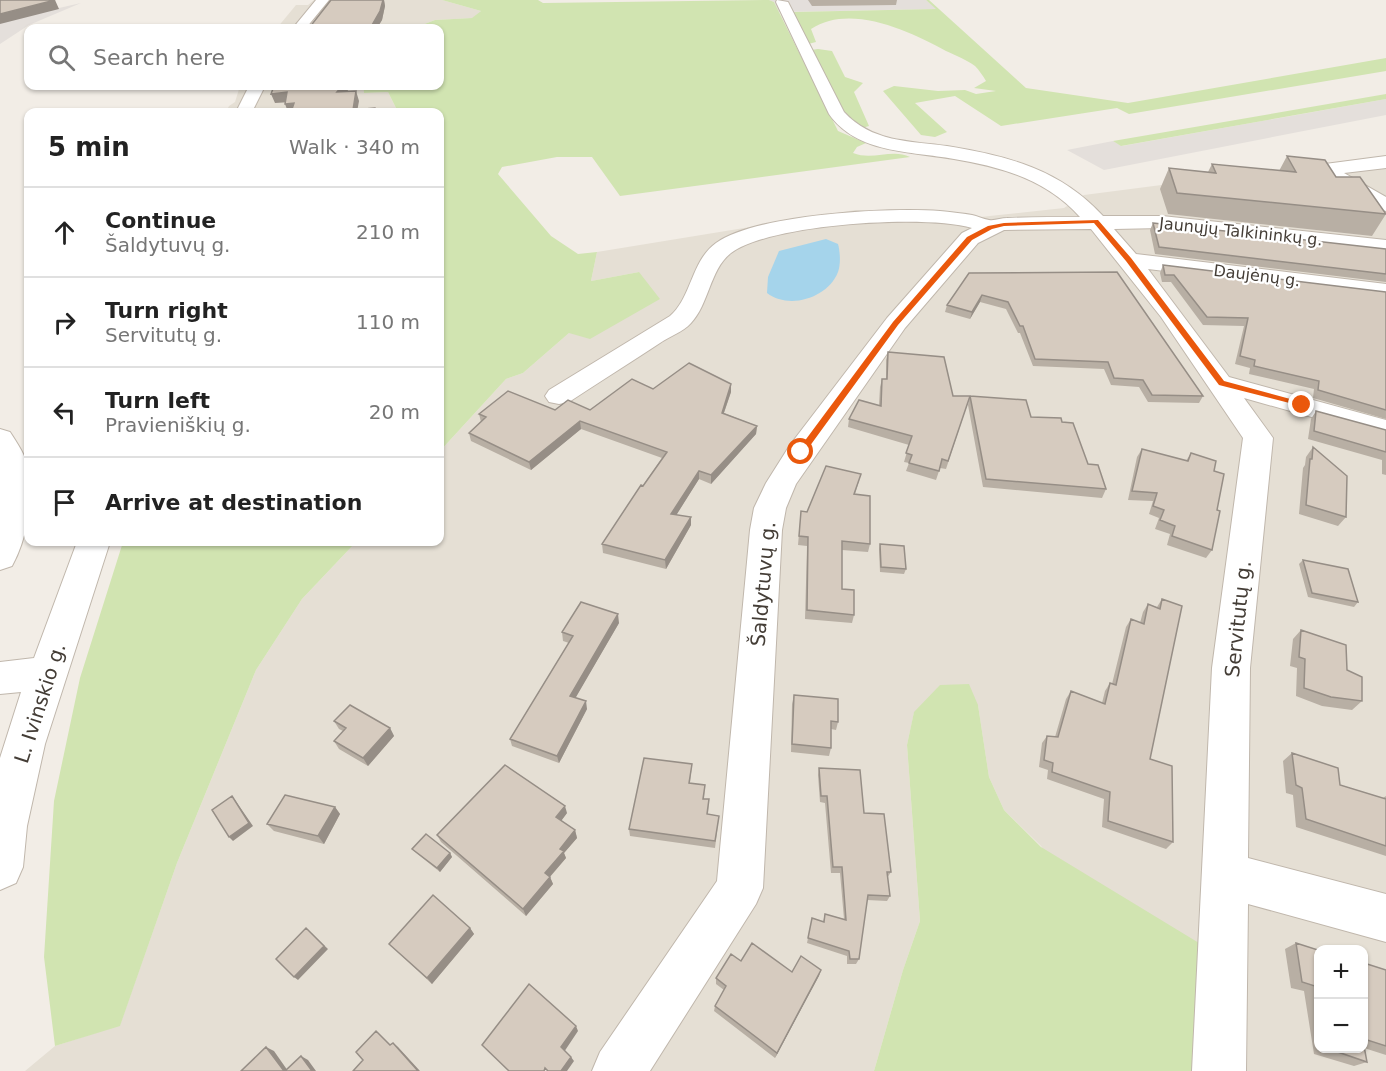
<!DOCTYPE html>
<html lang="en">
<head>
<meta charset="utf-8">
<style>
	body { margin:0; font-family:"DejaVu Sans",sans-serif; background:#f6f6f6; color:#222 }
	.controls { position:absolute; right:18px; bottom:18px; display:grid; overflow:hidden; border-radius:12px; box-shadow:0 2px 4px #0004 }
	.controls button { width:54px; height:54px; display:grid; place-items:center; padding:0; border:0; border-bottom:2px solid #e0e0e0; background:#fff; color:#222; font:30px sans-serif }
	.stop { position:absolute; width:18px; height:18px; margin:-14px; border:4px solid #ea580c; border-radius:50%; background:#fff }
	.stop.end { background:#ea580c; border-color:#fff; box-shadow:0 2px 6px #0008 }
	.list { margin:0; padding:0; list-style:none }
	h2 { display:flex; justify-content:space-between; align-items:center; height:78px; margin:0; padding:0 24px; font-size:26px }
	h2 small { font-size:20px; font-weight:400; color:#767676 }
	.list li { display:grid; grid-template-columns:39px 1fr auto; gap:18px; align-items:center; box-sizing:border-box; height:90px; padding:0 24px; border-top:2px solid #e0e0e0 }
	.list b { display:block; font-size:22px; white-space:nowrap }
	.list p { margin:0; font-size:20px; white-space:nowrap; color:#767676 }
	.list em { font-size:20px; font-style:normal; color:#767676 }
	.icon { flex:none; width:33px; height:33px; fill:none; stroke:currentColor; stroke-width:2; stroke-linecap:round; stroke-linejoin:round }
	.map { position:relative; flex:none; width:1386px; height:1071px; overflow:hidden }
	.search { position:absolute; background:#fff; box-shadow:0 2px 4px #0004; left:24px; top:24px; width:420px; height:66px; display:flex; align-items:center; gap:15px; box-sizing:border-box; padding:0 21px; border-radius:12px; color:#767676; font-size:22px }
	.panel { position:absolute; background:#fff; box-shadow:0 2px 4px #0004; left:24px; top:108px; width:420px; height:438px; border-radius:12px }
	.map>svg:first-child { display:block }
	.residential { fill:#e5dfd4; fill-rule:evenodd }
	.industrial { fill:#e4dfdb }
	.green { fill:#d1e4b1 }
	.water { fill:#a5d4eb }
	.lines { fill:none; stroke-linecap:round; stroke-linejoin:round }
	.minor-casing { stroke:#c0b7ac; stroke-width:2 }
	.minor { fill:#fff; fill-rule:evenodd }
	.wall { fill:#b8afa4 }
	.shaded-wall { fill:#968e86 }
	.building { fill:#d6cbbf; stroke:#968e86; stroke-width:1.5 }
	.route { fill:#ea580c }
	.labels { text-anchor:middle; stroke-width:4.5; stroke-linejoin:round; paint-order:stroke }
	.far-street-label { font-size:16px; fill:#443d36; stroke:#fff }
	.street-label { font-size:20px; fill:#443d36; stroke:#fff }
</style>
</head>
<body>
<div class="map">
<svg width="1386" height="1071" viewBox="0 0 1386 1071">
	<rect width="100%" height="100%" fill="#f2ede6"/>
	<path class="residential" d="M314,0H442L481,11L473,18L435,20L414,28H277L296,5H308Z
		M240,86H363L364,93L388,92L398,112H226L229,106L235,102Z
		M1386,156V1071H1192L1041,846L1004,810L989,777L978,705L914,713L907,745L920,921L903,970L874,1071H25L55,1046L120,1025L177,863L256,670L302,599L356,542H440V451L506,379L523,373L639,272L591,281L597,252L855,210L971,218L1064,208L1084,195ZM1318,950H1364V1048H1318Z"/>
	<path class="industrial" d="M769,0H926L937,9L779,12L774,2Z
		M81,3L29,25L0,44V19L51,6L59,8Z
		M1386,99V115L1104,170L1067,150L1113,141L1122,146Z"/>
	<path class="green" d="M442,0H538L543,3L769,0L774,2L838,131L866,143L857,147L853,153C873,161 892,148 910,157L620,196L592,157H557L502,167L498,174L551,236L578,254L597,252L591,281L639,272L660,299L590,339L569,333L523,373L506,379L440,451V112H398L388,92L364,93L363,86H440V28H414L435,20L472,18L481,11Z
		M926,0H929L1026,88L1128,103L1386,58V71L1129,114L1117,108L1001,126L955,96L915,103L947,132L935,137L921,135L883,91L894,86L938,91L965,90L976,94L996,91L974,88L986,81C983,76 979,70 975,66C967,60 955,55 946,51C910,31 850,3 811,29L816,42L808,44L792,12L936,9Z
		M818,49L832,51L845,77L863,83L854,92L869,126L862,128L845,117L811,50Z
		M1386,94V99L1121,146L1113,141Z
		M123,542H356L302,599L256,670L177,863L120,1026L55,1046L44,957L54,801L80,678Z
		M969,684L978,705L989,777L1004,810L1041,847L1199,943L1192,1071H874L903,970L920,921L907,745L914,712L940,685Z"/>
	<path class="water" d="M826,239L838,244C840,251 841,264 838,272C828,298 789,310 767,293L768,277L779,251Z"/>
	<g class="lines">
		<defs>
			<path id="minor" d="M316,0H329L306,28H293Z
				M777,0L788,2L844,112C871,142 910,141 947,146C1008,156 1060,169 1103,216H1162L1386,240V254L1162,228L1114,229L1136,254L1386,284V298L1148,269L1229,377L1386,420V438L1244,398L1273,438L1250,668L1248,858L1386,894V942L1248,904L1246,1071H1192L1212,668L1243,438L1161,317L1091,229L1004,230L978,243L905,328L796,484L786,508L782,530L763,888L756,904L650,1071H592L600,1052L717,881L750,530L754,508L766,483L790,445L887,318L962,233L972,228C926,214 769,224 731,253C710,269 709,304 691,323C683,332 670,336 660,343C630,363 599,382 569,402L559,404L549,402L545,396L549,390L670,316C692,297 691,261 716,243C757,214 889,207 940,211C950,212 961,213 972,215C977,216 983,219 989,220C995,221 1001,218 1007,218C1031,217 1056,217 1080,217C1047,180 1002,167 954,159C911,151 857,154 829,114L776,2Z
				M249,86H265L252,112H236Z
				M1386,156V168L1344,173L1386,197V211L1379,209L1318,174L1315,170L1318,166L1325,164Z
				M0,429L10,432C17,443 27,457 28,470C33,501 27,539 12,566L0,570Z
				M77,542H110L45,744L27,826L23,867L16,883L0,890V758L21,692L0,694V662L34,658Z"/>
		</defs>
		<use href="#minor" class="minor-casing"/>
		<use href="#minor" class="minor"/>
	</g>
	<path class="wall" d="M331,0H384L385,6L382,20L377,28H309Z
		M808,0H897L896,5L812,6Z
		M1287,156L1336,177L1386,214L1372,236L1168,214L1160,189L1169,168L1208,172L1212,164L1279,171Z
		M1153,223L1386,249V282L1155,254L1150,230Z
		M1163,265L1386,292V419L1313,398L1314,389L1249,374L1250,368L1235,364L1244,326L1203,325L1171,282H1162L1160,273Z
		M969,273L1203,396L1199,403L1148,402L1139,387L1111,385L1104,369L1033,366L1020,333H1018L1006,309L980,302L970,319L945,312L947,305Z
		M888,352L953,396H970L946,469L940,468L936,480L906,471L909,463L904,462L909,445L848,427L849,419L879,405L880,387L882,379H886V360Z
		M653,389L731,392L724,413L757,426L756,434L711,484L699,479L676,515L691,517V525L666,569L603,553L602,544L662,458L581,429L531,470L471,441L469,433L481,422L479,414L555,410H590Z
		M970,396L1031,417L1062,422L1088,464L1106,489L1102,498L983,487L968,405Z
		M1316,411L1386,430V475L1382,474V460L1308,439L1311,419Z
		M1313,447L1346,517L1338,526L1299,514L1303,468L1305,465L1306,457Z
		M1142,449L1186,461L1191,453L1214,471L1217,510L1212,550L1206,558L1167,545L1170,534L1155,529L1159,518L1149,514L1153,501L1128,500L1137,457Z
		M861,474L855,494L870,544L868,552L842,550V589L854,615L852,623L805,619L807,546L798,545L801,511L807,512Z
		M880,544L906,569L904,574L880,572L879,549Z
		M1303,560L1358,602L1354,607L1308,597L1299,564Z
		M1162,599L1150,759L1173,842L1166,849L1102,827L1104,799L1047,779L1048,770L1039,767L1042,743L1047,736L1055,737L1066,699L1071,691L1102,703L1105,691L1110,683L1112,684L1126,627L1131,619L1140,623L1143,612L1148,604L1157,607Z
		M619,623L575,698L587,709L559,763L512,746L510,739L569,643L563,641L562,632Z
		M1301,630L1347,670L1362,701L1352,710L1322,706L1296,696L1297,668L1290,666L1293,639Z
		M794,695L838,722L836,730L831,729V748L829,756L791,752L792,704Z
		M334,721L390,728L394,736L368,766L339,749L334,741L343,731L339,729Z
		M1292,753L1340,785L1383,798L1386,796V856L1296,827L1293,795L1286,793L1283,761Z
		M692,764L690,783L705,785L704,799H709L708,814L719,816L715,848L630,836L629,829Z
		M819,768L864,813L891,872L887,878L890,896L887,901L867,900L859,959L856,964H847V956L807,943L812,918L823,922L825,914L844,919L840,873H831L825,803L820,802L818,775Z
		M335,807L340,814L324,844L274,831L267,824Z
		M567,813L561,821L575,830L577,838L564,853L566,858L550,877L553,884L526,916L441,842L437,835Z
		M412,849L450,853L452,857L440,872L415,852Z
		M470,928L474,934L432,984L389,944Z
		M1296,943L1318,950V1048H1364V963L1386,970V1055L1364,1048L1367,1062L1354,1066L1314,1054L1304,991L1291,988L1285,949Z
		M741,961L792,972L821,970L775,1058L714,1011L715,1006L724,990L716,984V978Z"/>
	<path class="shaded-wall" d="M55,0L59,9L0,24V14Z
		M383,0H384L385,6L382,20L377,28H373L372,25Z
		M342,86H351L340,102L337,92Z
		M356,91L359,101L357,112L353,110Z
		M287,92L291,102L275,103L271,94Z
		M294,103L298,112H288L285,104Z
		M982,295L980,302L970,319L972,312Z
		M731,384V392L721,421L722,413Z
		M580,421L581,429L531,470L529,462Z
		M757,426L756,434L711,484V475Z
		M699,471V479L672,522L671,514Z
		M691,517V525L666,569L665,560Z
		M618,614L619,623L572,704L570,696Z
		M586,701L587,709L559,763L557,756Z
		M390,728L394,736L368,766L363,758Z
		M232,796L235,800L253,826L233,841L229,837Z
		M565,806L567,813L558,825L556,817Z
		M335,807L340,814L324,844L318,836Z
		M575,830L577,838L564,853L566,858L547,880L545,873L560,849Z
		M450,853L452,857L440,872L437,868Z
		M550,877L553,884L526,916L523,909Z
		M306,928L328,949L298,980L294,977Z
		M470,928L474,934L432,984L427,978Z
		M821,970L819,976L775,1058L777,1053Z
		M576,1026L578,1031L564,1052L561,1047Z
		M393,1043L398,1047L420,1071H418Z
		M266,1047L274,1051L288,1071H284Z
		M301,1056L308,1060L316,1071H312Z
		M571,1057L574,1061L567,1071H561Z"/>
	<path class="building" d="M0,0H55L0,14Z
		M331,0H383L380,11L372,25H362V28H309Z
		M274,86H342L337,92L356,91L353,110L375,108L376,112H291L294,103L285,104L287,92L271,94Z
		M1287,156L1325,160L1336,177H1360L1386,214L1177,193L1169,168L1216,173L1212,164L1296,172Z
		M1153,223L1386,249V274L1159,247Z
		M1163,265L1386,292V410L1318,390L1319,381L1254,366L1255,360L1240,356L1248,318L1207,317L1174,275H1165Z
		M1117,272L1203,396L1152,395L1143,380L1114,378L1108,362L1035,359L1023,326H1020L1008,302L982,295L972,312L947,305L969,273Z
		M888,352L944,357L953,396H970L948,461L942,459L939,471L909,463L912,455L906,453L912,436L849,419L859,400L881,406L882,379H887Z
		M689,363L731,384L722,413L757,426L711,475L699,471L671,514L691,517L665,560L602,544L641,485L643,486L667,452L580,421L529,462L469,433L486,417L479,414L508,391L555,410L568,400L590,410L632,379L653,389Z
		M970,396L1026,400L1031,417L1061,418L1062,422L1073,423L1088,464L1098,465L1106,489L986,479Z
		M1316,411L1386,430V452L1314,431Z
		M1313,447L1347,476L1346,517L1306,505L1310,459H1312Z
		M1142,449L1188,461L1191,453L1216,461L1214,471L1224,474L1217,510L1220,511L1212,550L1172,536L1175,526L1160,520L1164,510L1153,506L1157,493L1132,491Z
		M826,466L861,474L854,494L870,496V544L842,541V589L854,590V615L807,610L808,537L799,536L801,511L807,512Z
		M880,544L904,546L906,569L881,567Z
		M1303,560L1348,569L1358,602L1312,593Z
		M1162,599L1182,606L1150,759L1172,766L1173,842L1108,821L1110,792L1052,772L1053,763L1044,760L1047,736L1058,737L1071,691L1105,704L1110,683L1116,685L1131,619L1144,624L1148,604L1160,609Z
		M581,602L618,614L570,696L586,701L557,756L510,739L573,636L562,632Z
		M1301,630L1346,645L1347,670L1362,677V701L1331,697L1304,688L1305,659L1299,657Z
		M794,695L838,699V722L831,721V748L792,744Z
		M350,705L390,728L363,758L334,741L346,728L334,721Z
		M1292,753L1338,768L1340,785L1386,799V846L1306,819L1302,788L1296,785Z
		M644,758L692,764L689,783L705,785L703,799H709L707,814L719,816L715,841L629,829Z
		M505,765L565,806L556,817L575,830L560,849L564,851L545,873L550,877L523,909L437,835Z
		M819,768L860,770L864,813L884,814L891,872H887L890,896L868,895L859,959H850L849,951L808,938L812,918L824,922L825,914L846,920L842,867H833L827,796H821Z
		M285,795L335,807L318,836L267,824Z
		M232,796L249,823L229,837L212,810Z
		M426,834L450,853L437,868L412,849Z
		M433,895L470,928L427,978L389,944Z
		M306,928L324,946L294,977L276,959Z
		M752,943L792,972L801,956L821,970L777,1053L715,1006L726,986L716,978L731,954L741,961Z
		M1296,943L1318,950V1005L1315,986L1302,982Z
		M1364,963L1386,970V1046L1364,1039Z
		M529,984L576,1026L561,1047L571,1057L561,1071H548L545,1068L544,1071H509L482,1045Z
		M376,1031L390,1045L393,1043L418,1071H353L363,1060L356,1052Z
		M1364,1046L1367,1062L1326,1048H1364Z
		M266,1047L284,1071H241Z
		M301,1056L312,1071H285Z"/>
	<path class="route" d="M1098,220L1131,258L1224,381L1305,403V407L1219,385L1126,261L1094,223L1004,226L992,229L972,240L898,325L804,454H798V450L893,322L967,237L988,226L1004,223Z"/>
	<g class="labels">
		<g class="far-street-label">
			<text transform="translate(1241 231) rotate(6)" y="6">Jaunųjų Talkininkų g.</text>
			<text transform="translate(1257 275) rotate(7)" y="6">Daujėnų g.</text>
		</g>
		<g class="street-label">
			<text transform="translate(763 584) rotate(-85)" y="7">Šaldytuvų g.</text>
			<text transform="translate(1238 619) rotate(-84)" y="7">Servitutų g.</text>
			<text transform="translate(40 703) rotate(-72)" y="7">L. Ivinskio g.</text>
		</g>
	</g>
</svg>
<div class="controls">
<button>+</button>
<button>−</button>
</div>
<div class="stop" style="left:801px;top:452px"></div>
<div class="stop end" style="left:1302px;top:405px"></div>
<div class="search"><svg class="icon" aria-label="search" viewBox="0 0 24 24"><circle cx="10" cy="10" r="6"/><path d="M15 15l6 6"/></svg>Search here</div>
<section class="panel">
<h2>5 min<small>Walk · 340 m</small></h2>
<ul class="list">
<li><svg class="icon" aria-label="ahead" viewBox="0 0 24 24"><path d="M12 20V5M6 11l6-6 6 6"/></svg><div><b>Continue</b><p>Šaldytuvų g.</p></div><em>210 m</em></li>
<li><svg class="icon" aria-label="right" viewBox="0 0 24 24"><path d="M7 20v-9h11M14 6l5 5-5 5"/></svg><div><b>Turn right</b><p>Servitutų g.</p></div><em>110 m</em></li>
<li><svg class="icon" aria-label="left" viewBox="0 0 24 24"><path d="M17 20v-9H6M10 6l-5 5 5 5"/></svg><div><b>Turn left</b><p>Pravieniškių g.</p></div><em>20 m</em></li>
<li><svg class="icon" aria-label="arrive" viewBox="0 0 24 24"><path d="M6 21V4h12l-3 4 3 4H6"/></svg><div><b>Arrive at destination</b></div></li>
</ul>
</section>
</div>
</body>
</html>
